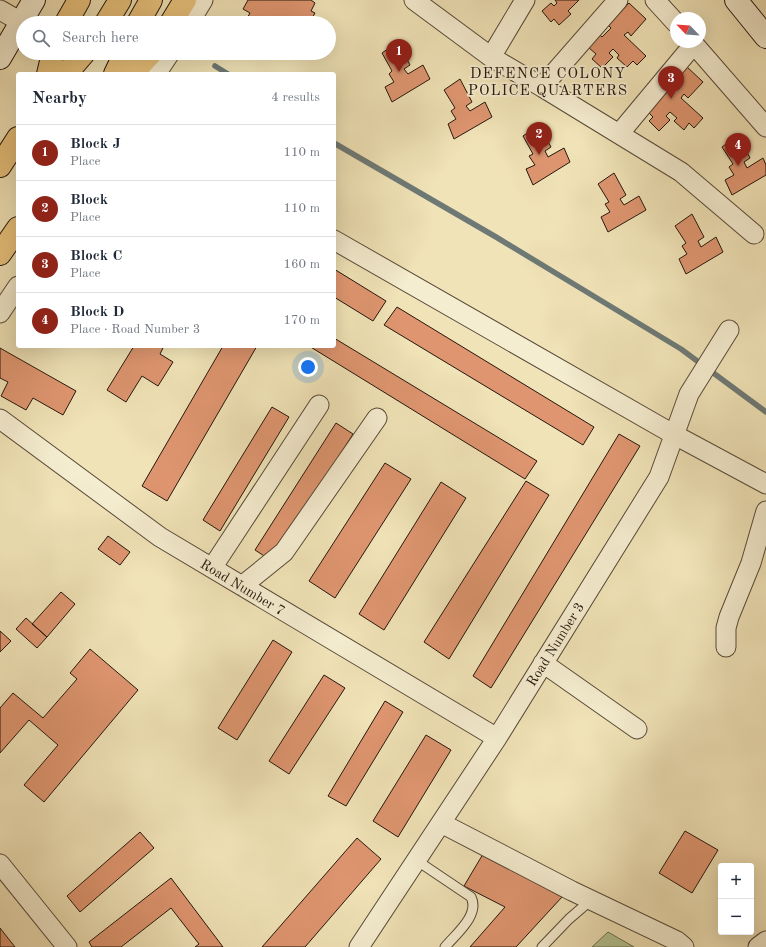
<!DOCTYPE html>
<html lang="en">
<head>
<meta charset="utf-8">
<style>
	body { margin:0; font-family:"Old Standard TT",serif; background:#f2f2f3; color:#1f2937 }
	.controls { position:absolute; right:12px; bottom:12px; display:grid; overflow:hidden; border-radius:4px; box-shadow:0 4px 16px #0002 }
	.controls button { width:36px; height:36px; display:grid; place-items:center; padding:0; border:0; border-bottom:1px solid #e0e1e3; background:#fff; color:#1f2937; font:20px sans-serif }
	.compass { position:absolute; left:670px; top:12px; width:36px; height:36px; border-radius:50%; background:#fff; box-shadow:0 4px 16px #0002; rotate:295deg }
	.you { position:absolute; left:308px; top:367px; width:14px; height:14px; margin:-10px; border:3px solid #fff; border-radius:50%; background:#1a73e8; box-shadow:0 0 0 6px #1a73e833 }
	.badge { display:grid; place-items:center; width:26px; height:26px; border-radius:50%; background:#8f2418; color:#fff; font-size:13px; font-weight:700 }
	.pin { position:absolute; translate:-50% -33px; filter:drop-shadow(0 1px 2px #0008) }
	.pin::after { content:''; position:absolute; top:21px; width:14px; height:12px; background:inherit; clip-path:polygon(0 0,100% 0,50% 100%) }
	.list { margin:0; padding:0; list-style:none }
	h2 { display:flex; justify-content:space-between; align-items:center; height:52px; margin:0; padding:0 16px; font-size:17px }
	h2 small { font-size:13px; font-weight:400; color:#747a83 }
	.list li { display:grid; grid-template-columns:26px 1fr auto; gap:12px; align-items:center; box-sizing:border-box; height:56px; padding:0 16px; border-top:1px solid #e0e1e3 }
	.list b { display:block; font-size:15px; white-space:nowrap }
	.list p { margin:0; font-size:13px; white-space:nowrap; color:#747a83 }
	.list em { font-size:13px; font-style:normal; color:#747a83 }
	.icon { flex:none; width:22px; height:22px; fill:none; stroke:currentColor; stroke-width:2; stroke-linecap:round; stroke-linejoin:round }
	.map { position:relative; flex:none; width:766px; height:947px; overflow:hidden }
	.search { position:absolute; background:#fff; box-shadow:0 4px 16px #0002; left:16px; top:16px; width:320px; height:44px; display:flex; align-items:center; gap:10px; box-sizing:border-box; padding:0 14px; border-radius:22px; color:#747a83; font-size:15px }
	.panel { position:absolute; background:#fff; box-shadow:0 4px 16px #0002; left:16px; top:72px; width:320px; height:276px; border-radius:4px }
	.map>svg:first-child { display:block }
	.green { fill:#b4c593; stroke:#6c6e50 }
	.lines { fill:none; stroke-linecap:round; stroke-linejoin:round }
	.stream { stroke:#6e7975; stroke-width:5.5 }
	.building { fill:#df9670; stroke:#24160d }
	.lane-casing { stroke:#574938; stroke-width:11 }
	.street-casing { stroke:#574938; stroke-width:21 }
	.secondary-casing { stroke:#24160d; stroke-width:24 }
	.primary-casing { stroke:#24160d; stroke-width:24 }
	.lane { stroke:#f5edd0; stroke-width:9 }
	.street { stroke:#f5edd0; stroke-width:19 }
	.secondary { stroke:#f5edd0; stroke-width:22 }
	.primary { stroke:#e8c27c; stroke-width:22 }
	.labels { text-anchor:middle; stroke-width:3.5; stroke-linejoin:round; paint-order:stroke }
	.street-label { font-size:14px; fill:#24160d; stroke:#f5edd0 }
	.neighbourhood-label { font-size:15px; letter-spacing:1px; fill:#24160d; stroke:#f5edd0 }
</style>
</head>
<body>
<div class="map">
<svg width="766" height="947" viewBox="0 0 766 947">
	<rect width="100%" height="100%" fill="#f0e3b7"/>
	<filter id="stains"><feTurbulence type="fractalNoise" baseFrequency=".005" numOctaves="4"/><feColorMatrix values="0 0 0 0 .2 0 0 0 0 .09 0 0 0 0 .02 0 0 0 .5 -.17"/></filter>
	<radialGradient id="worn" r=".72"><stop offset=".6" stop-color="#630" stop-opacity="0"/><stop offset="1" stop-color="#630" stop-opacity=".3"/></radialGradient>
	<path class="green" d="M608,932L634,947H592Z"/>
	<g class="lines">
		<path class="stream" d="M215,66L228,74
			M334,143L496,237L681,349L766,412"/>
	</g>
	<path class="building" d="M248,0H311L315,3L311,11L315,13L311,20L315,23H251L246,20L250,13L243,9Z
		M555,0H579L568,11L571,14L559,25L554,19L551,22L542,11L551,3L554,6L557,3Z
		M629,3L646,19L631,36L628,32L624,35L646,56L637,65L633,61L627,67L617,58L619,55L613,49L609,53L613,57L602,68L592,59L596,54L588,47L599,34L602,37L611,28L608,25Z
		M398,42L410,65L404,69L408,74L423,65L430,79L392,102L385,87L394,82L389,74L392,71L382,53Z
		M686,66L703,82L688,98L684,94L681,98L703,118L694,128L689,123L684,130L674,121L677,118L670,112L666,116L670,120L659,131L649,121L653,117L645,109L659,99L668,90L665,87Z
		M460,79L472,102L466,106L470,111L485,102L492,117L454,139L448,124L456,119L451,111L455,108L444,90Z
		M539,125L551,147L545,151L548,157L564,148L570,162L533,185L526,169L535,165L529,156L533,154L523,136Z
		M738,135L750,158L744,162L747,168L763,158L766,165V175L732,195L725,180L734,175L729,167L733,164L722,147Z
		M614,173L626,195L620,199L624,205L639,196L646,210L608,232L601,217L610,212L605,204L609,202L598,184Z
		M692,214L704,237L698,241L701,247L716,237L723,252L686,274L679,259L687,254L682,246L686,243L675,226Z
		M334,269L386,301L373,321L334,297Z
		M397,307L594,427L583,445L384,325Z
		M334,338L537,461L525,479L309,346H334Z
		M134,346H164L160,354L173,362L158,386L142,376L126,402L107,390Z
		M223,346H257L167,501L142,486Z
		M0,348L76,391L63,415L33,398L26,410L1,396L8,382L0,378Z
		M272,407L289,417L220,531L203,520Z
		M336,423L353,434L272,561L255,550Z
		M619,434L640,446L491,688L473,676Z
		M385,463L411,479L335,598L309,581Z
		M526,481L549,495L449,659L424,642Z
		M441,482L466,498L384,630L359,614Z
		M108,536L130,552L120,565L98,549Z
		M61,592L75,604L47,637L32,624Z
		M26,618L47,637L37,648L16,629Z
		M0,631L11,641L0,652Z
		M273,640L292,652L237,740L218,728Z
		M90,649L138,690L44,802L24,785L58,745L29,720L0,753V708L13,693L43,718L77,679L70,673Z
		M324,675L345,688L289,774L269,761Z
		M385,701L403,712L346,806L328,796Z
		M426,735L451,750L398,837L373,821Z
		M685,831L718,850L692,893L659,873Z
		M140,832L154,848L80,912L67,896Z
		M357,838L381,859L305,947H262Z
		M483,854L562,897L516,947H470L505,907L464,886Z
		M171,878L223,947H195L199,944L171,908L121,947H92L89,942Z
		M0,928L15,947H0Z"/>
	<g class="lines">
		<defs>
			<path id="lane" d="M416,860L471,897C480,915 456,934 445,947
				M542,947L569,919L591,900"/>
			<path id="street" d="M414,0L491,57L542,87L618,0
				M655,0L676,23
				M0,10L23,23
				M189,23L203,0
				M692,42L766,127
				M491,57L525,0
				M156,74L170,53
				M542,87L681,172L754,234
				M619,134L694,44
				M334,240L673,434L766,484
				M0,313L18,286
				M0,419L160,537L497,738
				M212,568L319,405
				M242,586L284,552L377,418
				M726,647V628L729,617L751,563L766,511
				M543,663L637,729
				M441,823L572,891L677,941L684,947
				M0,864L67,947
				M359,947L497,738L659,477L689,394L729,330
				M758,947L766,941"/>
			<path id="secondary" d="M736,0L766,37
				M0,58L34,0"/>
			<path id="primary" d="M66,23L79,0
				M106,23L120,0
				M138,23L151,0
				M171,23L185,0
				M48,74L53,53
				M66,74L84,53
				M115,74L125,53
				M132,74L151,53
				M0,166L18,138
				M0,254L18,228"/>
		</defs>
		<use href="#lane" class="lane-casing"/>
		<use href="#street" class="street-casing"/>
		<use href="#secondary" class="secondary-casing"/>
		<use href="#primary" class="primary-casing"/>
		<use href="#lane" class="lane"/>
		<use href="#street" class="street"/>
		<use href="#secondary" class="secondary"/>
		<use href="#primary" class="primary"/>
	</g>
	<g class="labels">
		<g class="street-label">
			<text transform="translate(243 587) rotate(31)" y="5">Road Number 7</text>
			<text transform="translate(555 644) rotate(-58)" y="5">Road Number 3</text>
		</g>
		<g class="neighbourhood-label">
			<text x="548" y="78">DEFENCE COLONY<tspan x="548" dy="17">POLICE QUARTERS</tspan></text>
		</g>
	</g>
	<rect width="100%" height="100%" filter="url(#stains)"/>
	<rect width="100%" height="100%" fill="url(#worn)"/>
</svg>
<div class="controls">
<button>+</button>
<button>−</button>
</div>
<svg class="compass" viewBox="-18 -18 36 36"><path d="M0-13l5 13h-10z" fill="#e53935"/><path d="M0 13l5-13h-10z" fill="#747a83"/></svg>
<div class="you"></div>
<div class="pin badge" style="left:399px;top:72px">1</div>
<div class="pin badge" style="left:539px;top:155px">2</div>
<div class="pin badge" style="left:671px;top:99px">3</div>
<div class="pin badge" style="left:738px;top:166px">4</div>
<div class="search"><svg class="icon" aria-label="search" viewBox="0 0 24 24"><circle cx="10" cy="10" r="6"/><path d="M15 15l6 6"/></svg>Search here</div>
<section class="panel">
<h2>Nearby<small>4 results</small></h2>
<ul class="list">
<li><span class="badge">1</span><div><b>Block J</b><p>Place</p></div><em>110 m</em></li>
<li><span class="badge">2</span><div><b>Block</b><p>Place</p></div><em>110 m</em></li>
<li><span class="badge">3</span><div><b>Block C</b><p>Place</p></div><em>160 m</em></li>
<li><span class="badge">4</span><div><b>Block D</b><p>Place · Road Number 3</p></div><em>170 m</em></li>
</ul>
</section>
</div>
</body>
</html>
